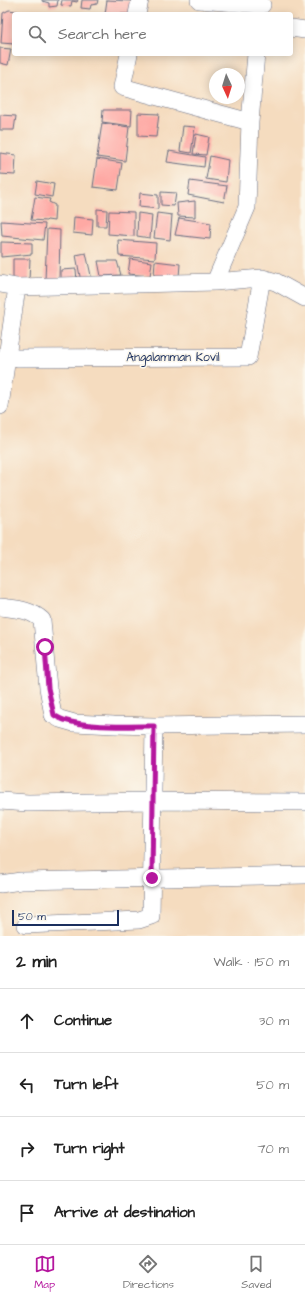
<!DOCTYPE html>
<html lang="en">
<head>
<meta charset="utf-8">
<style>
	body { margin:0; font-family:"Architects Daughter",sans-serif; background:#f2f2f2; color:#222 }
	.compass { position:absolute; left:209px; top:68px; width:36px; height:36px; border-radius:50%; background:#fff; box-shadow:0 2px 10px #0003; rotate:176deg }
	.scale { position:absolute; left:12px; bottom:10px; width:107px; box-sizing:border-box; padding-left:4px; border:2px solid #1b2f5e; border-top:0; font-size:11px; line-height:14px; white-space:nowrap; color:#1b2f5e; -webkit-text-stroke:3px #fbf7ec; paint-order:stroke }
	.stop { position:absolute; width:12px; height:12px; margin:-9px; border:3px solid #b5179e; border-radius:50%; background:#fff }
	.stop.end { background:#b5179e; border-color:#fff; box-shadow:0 1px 4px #0008 }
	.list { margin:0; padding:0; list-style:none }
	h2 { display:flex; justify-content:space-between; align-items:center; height:52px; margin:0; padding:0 16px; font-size:17px }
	h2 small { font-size:13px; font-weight:400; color:#767676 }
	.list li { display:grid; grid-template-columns:26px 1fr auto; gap:12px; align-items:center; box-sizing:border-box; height:64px; padding:0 16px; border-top:1px solid #e0e0e0 }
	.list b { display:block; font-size:15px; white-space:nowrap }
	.list em { font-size:13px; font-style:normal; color:#767676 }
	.icon { flex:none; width:22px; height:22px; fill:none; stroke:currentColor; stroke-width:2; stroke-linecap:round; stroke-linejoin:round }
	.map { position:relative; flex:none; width:305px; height:936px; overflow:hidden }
	.search { position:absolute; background:#fff; box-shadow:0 2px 10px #0003; left:12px; right:12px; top:12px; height:44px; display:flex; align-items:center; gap:10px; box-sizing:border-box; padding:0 14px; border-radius:4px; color:#767676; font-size:15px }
	.sheet { height:308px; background:#fff }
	nav { display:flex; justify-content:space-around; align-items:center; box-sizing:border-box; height:56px; border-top:1px solid #e0e0e0; background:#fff; font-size:11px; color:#767676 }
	nav a { display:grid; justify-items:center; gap:2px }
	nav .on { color:#b5179e }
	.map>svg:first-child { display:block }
	.building { fill:#fea9a4 }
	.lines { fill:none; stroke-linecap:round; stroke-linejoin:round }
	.minor-casing { stroke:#676c80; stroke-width:18 }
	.minor { stroke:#fff; stroke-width:17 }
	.route { stroke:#b5179e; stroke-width:5 }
	.labels { text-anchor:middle; stroke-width:3; stroke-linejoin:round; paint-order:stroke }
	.street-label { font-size:12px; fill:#1b2f5e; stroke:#fbf7ec }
</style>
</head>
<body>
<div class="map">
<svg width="305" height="936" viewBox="0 0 305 936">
	<rect width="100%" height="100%" fill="#fbf7ec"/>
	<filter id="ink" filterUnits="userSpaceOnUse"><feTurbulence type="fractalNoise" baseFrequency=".025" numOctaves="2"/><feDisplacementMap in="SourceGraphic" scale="8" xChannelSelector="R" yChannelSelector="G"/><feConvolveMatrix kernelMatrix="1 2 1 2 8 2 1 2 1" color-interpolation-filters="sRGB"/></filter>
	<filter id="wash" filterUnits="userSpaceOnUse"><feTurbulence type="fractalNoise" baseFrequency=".012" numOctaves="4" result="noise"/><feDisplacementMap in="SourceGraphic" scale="16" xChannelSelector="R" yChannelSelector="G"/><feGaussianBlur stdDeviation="0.9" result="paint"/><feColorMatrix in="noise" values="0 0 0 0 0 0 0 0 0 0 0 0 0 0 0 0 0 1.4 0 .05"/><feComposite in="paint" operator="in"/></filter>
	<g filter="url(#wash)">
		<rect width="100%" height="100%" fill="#f5dcbf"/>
		<g id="blocks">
			<path class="building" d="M42,0H58L57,6L49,7V3L42,1Z
				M62,0H78L77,2L72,1L71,6L61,5Z
				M82,0H98L97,4L91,5L90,9L81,8Z
				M107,0L133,1V14H105Z
				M9,10L23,12V14H14V44L1,43L3,13Z
				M0,48L11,49L8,65L0,63Z
				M103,110H132L131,126L102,122Z
				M138,113L159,114L156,137L138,136Z
				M0,115L16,116L14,130H0Z
				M102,123L129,127L125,161L97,157Z
				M183,126L195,127L191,153L180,151Z
				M196,134L209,137L206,155L193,154Z
				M169,151L205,157L204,167L167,162Z
				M0,153L16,155L15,175L0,174Z
				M210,156L228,160L226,182L206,179Z
				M97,159L122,163L118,190L93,187Z
				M37,181L54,184L52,197L35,194Z
				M190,181L227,186L224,202L188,195Z
				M161,192L176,193L174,206L161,205Z
				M140,193L158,195V209L139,207Z
				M35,197L50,199L49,202L55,205L54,221L47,220L46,221L31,220Z
				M195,201V217L178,216L177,203Z
				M97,209L107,210L106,226H97Z
				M109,211L134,212V236L108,234Z
				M138,213L152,215L150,238L137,236Z
				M157,213L172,215L170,240L154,238Z
				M74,217L93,219L92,235L73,233Z
				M179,218L211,223L210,239L175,235Z
				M1,221L45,224L43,240L2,236Z
				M47,229L60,230L59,282L45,281Z
				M118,240L156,243L155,259L119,256Z
				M1,242L32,243V254L1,257Z
				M86,253L92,280L81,282L76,255Z
				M13,259H30L29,281H13Z
				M130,259L152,262L150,276L128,274Z
				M98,261H117L121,275L101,276Z
				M155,261L180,264L179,277L154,276Z
				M76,269L77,282L61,283V270Z"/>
		</g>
	</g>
	<g filter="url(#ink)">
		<use href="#blocks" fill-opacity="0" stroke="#676c80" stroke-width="1"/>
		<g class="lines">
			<defs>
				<path id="minor" d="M199,0L262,5
					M137,14L140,0
					M291,28L305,30
					M129,54L122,87L250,122
					M215,282L262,278L276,282L305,298
					M0,284L17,287L215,282L247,207L250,122L256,54
					M17,358L248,357L262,278
					M0,406L17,287
					M0,607C15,609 30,609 42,620L48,688L53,715L60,719L74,723L114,725L154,726L305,724
					M0,801L28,803L153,801L305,802
					M0,884L21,881L305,875
					M26,925L139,920L151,916L154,726"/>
			</defs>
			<use href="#minor" class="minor-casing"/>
			<use href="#minor" class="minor"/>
		</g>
	</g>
	<g class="lines" filter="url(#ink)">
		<path class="route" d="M45,647L48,688L54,715C73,729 129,726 154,726L152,878"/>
	</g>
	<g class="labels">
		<g class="street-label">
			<text x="173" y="361">Angalamman Kovil</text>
		</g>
	</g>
</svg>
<svg class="compass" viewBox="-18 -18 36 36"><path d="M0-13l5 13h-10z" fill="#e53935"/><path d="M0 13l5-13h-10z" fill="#767676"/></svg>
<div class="scale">50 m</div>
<div class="stop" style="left:45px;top:647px"></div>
<div class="stop end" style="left:152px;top:878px"></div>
<div class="search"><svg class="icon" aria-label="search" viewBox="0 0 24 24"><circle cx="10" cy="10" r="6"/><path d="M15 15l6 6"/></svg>Search here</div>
</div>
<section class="sheet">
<h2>2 min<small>Walk · 150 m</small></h2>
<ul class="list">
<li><svg class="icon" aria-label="ahead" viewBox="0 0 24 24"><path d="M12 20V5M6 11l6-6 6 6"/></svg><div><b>Continue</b></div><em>30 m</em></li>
<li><svg class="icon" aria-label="left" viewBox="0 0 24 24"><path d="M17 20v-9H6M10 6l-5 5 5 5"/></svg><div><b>Turn left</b></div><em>50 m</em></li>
<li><svg class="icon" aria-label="right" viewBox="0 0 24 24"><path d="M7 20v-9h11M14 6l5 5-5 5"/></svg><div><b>Turn right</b></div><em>70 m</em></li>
<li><svg class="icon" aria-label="arrive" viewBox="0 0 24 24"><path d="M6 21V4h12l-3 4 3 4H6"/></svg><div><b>Arrive at destination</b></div></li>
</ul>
</section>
<nav>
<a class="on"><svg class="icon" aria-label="map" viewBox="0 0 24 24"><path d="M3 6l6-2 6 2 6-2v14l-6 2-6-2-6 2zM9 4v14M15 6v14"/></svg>Map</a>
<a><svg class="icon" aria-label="directions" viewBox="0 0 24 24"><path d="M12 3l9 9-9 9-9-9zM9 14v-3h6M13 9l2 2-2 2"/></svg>Directions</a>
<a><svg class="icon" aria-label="saved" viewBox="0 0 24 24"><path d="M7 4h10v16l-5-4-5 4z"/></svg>Saved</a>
</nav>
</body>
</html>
